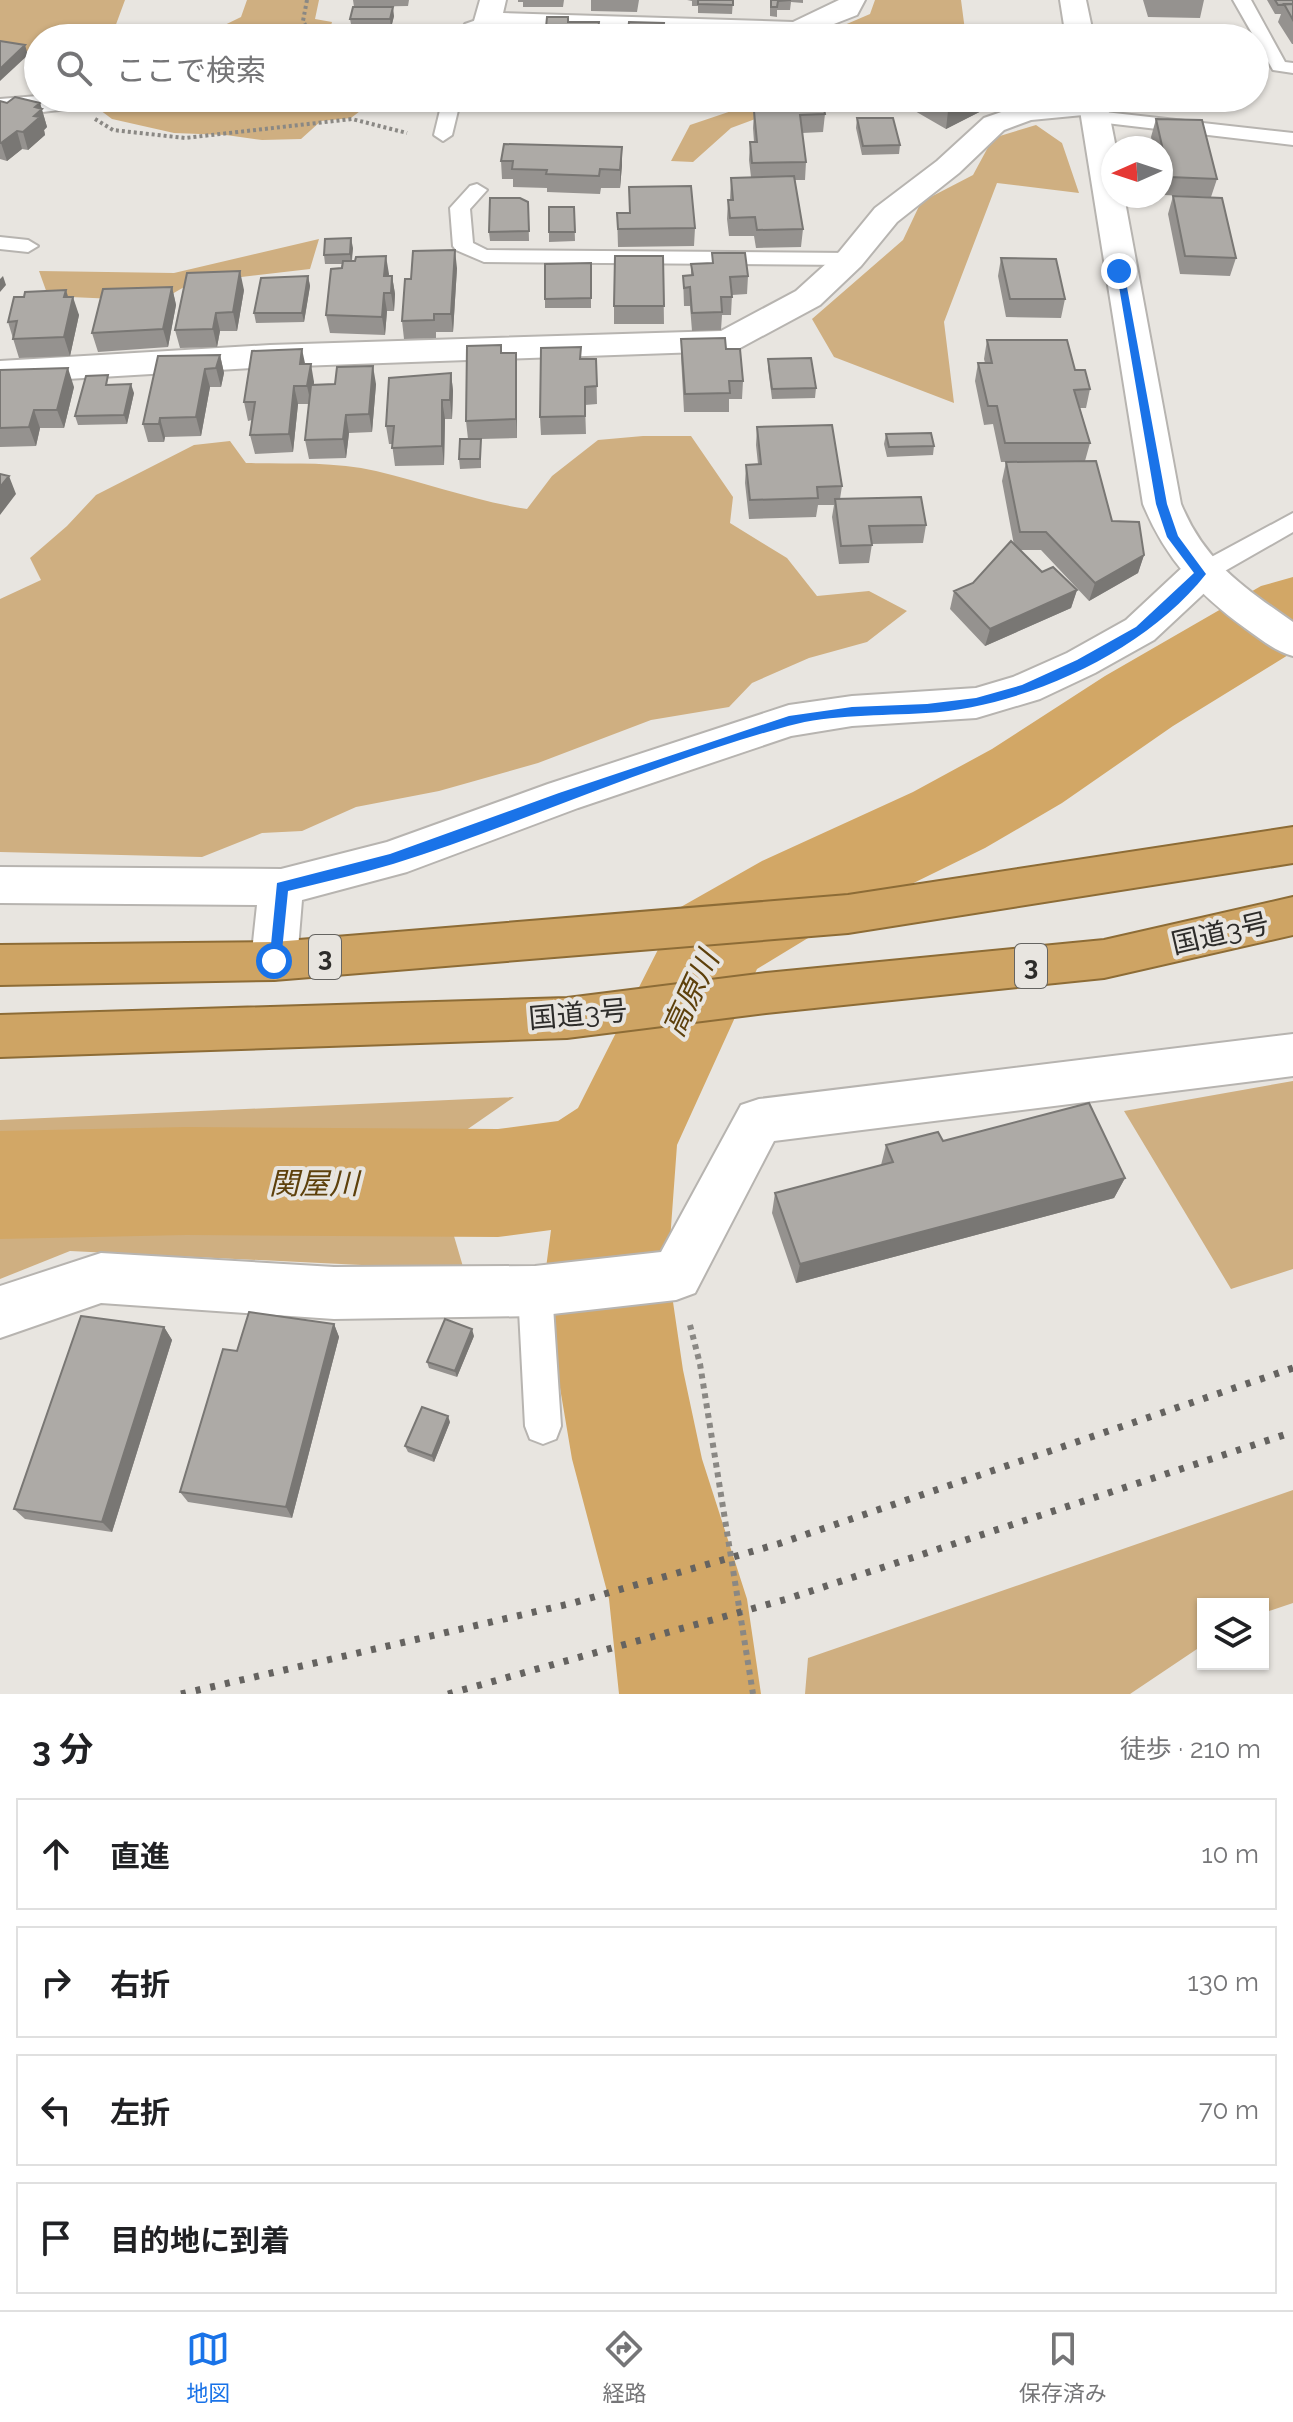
<!DOCTYPE html>
<html lang="ja">
<head>
<meta charset="utf-8">
<style>
	body { margin:0; font-family:Raleway,"Noto Sans JP",sans-serif; background:#f6f6f6; color:#202124 }
	.controls { position:absolute; right:24px; bottom:24px; display:grid; overflow:hidden; border-radius:0px; box-shadow:0 2px 6px #0004 }
	.controls button { width:72px; height:72px; display:grid; place-items:center; padding:0; border:0; border-bottom:2px solid #e0e0e0; background:#fff; color:#202124; font:40px sans-serif }
	.compass { position:absolute; left:1101px; top:136px; width:72px; height:72px; border-radius:50%; background:#fff; box-shadow:0 2px 6px #0004; rotate:267deg }
	.stop { position:absolute; width:24px; height:24px; margin:-18px; border:6px solid #1a73e8; border-radius:50%; background:#fff }
	.stop.end { background:#1a73e8; border-color:#fff; box-shadow:0 2px 8px #0008 }
	.list { margin:0; padding:0; list-style:none }
	h2 { display:flex; justify-content:space-between; align-items:center; height:104px; margin:0; padding:0 32px; font-size:34px }
	h2 small { font-size:26px; font-weight:400; color:#757577 }
	.list li { display:grid; grid-template-columns:52px 1fr auto; gap:24px; align-items:center; box-sizing:border-box; height:112px; margin:0 16px 16px; padding:0 16px; border:2px solid #e0e0e0; border-radius:0px }
	.list b { display:block; font-size:30px; white-space:nowrap }
	.list em { font-size:26px; font-style:normal; color:#757577 }
	.icon { flex:none; width:44px; height:44px; fill:none; stroke:currentColor; stroke-width:2; stroke-linecap:round; stroke-linejoin:round }
	.map { position:relative; flex:none; width:1293px; height:1694px; overflow:hidden }
	.search { position:absolute; background:#fff; box-shadow:0 2px 6px #0004; left:24px; right:24px; top:24px; height:88px; display:flex; align-items:center; gap:20px; box-sizing:border-box; padding:0 28px; border-radius:44px; color:#757577; font-size:30px }
	.sheet { height:616px; background:#fff }
	nav { display:flex; justify-content:space-around; align-items:center; box-sizing:border-box; height:112px; border-top:2px solid #e0e0e0; background:#fff; font-size:22px; color:#757577 }
	nav a { display:grid; justify-items:center; gap:4px }
	nav .on { color:#1a73e8 }
	.map>svg:first-child { display:block }
	.green { fill:#cfaf81 }
	.lines { fill:none; stroke-linecap:round; stroke-linejoin:round }
	.river { fill:#d2a766; fill-rule:evenodd }
	.service-casing { stroke:#b7b4b0; stroke-width:4 }
	.minor-casing { stroke:#b7b4b0; stroke-width:4 }
	.tertiary-casing { stroke:#b7b4b0; stroke-width:4 }
	.trunk-casing { stroke:#8d6c36; stroke-width:4 }
	.path-far1 { stroke:#8a8884; stroke-width:4; stroke-dasharray:3 3; stroke-linecap:butt }
	.path { stroke:#8a8884; stroke-width:6; stroke-dasharray:5 5; stroke-linecap:butt }
	.service { fill:#fff; fill-rule:evenodd }
	.minor { fill:#fff; fill-rule:evenodd }
	.tertiary { fill:#fff; fill-rule:evenodd }
	.trunk { fill:#cea464; fill-rule:evenodd }
	.rail { stroke:#656360; stroke-width:7; stroke-dasharray:5 10; stroke-linecap:butt }
	.wall { fill:#95928f }
	.shaded-wall { fill:#797774 }
	.building { fill:#adaaa6; stroke:#797774; stroke-width:2 }
	.route { fill:#1a73e8 }
	.labels { text-anchor:middle; stroke-width:8; stroke-linejoin:round; paint-order:stroke }
	.shield { fill:#e8e5e0; stroke:#656461; stroke-width:2 }
	.shield-label { font-size:26px; font-weight:bold; fill:#2d2c2a }
	.street-label { font-size:28px; fill:#2d2c2a; stroke:#e8e5e0 }
	.water-label { font-size:30px; font-style:italic; fill:#5d400b; stroke:#e8e5e0 }
</style>
</head>
<body>
<div class="map">
<svg width="1293" height="1694" viewBox="0 0 1293 1694">
	<rect width="100%" height="100%" fill="#e8e5e0"/>
	<path class="green" d="M0,0H125L111,38H38V55L0,42Z
		M247,0H319L315,19L332,22L328,36L198,38L241,17Z
		M875,0H961L966,38H814L870,14Z
		M84,98H272L278,112L377,98L351,118L321,121L301,139L262,140L226,135L174,133L112,119Z
		M770,98H833L801,102L731,128L693,162L671,161L690,125Z
		M1036,125L1062,143L1079,193L997,183L944,322L954,403L834,357L812,319L903,240L921,202L973,175L993,138Z
		M319,239L310,269L191,283L160,301L48,296L39,271L174,273Z
		M643,436H691L733,497L730,523L787,558L817,596L869,591L907,611L867,642L809,658L752,683L729,707L651,720L538,763L439,791L356,807L302,831L262,833L202,857L0,852V599L41,580L30,558L67,526L96,495L194,445L230,441L246,463C288,464 334,461 376,471C427,483 475,501 527,509L552,476L598,440Z
		M1293,1081V1269L1231,1289L1124,1111Z
		M514,1097L452,1140L0,1154V1120Z
		M144,1224L451,1226L464,1270L70,1251L0,1279V1231Z
		M1293,1490V1603L1263,1613V1604H1203V1645L1130,1694H805L808,1658Z"/>
	<g class="lines">
		<path class="river" d="M1293,577V652L1173,726L1062,803L985,848L836,921L757,969L677,1145L668,1268L683,1370L702,1459L747,1599L761,1694H619L609,1599L572,1459L557,1370L546,1268L551,1230L498,1237L186,1235L0,1239V1131L186,1127L498,1129L558,1121L578,1108L679,908L762,861L913,792L992,749L1105,676L1261,586Z"/>
		<defs>
			<path id="service" d="M1233,0H1251L1285,62L1293,63V73L1273,70Z
				M488,16L497,21L478,31L476,38H458L465,24Z
				M443,98H461L452,135L443,141L434,135Z
				M1096,111L1293,133V145L1089,121L1087,117Z
				M477,184L487,190L470,209L473,243L487,250L850,253L860,259L850,265L484,262L456,250L453,246L450,208L470,186Z
				M0,237L28,240L38,246L28,252L0,249Z
				M1293,513V532L1209,580L1200,583L1191,580L1188,574L1191,568Z
				M535,1275L547,1280L552,1291L561,1426L556,1439L543,1444L530,1439L525,1426L518,1291L523,1280Z"/>
			<path id="minor" d="M480,0H506L503,13L793,22L839,0H865L857,15L798,38L488,29L478,27L474,21Z
				M38,96L69,98L72,103L68,109L0,117V99Z
				M1094,98L1104,101L1109,107L1104,113L1031,120L1004,130L959,173L897,222L861,266L820,305L740,348L728,351L270,367L0,383V361L270,345L721,331L796,291L839,252L875,208L937,161L984,118L1027,103Z
				M1200,561L1214,564L1219,574L1214,584L1154,640L1095,673L1040,699L976,718L852,726L791,736L578,808L407,872L302,900L297,961L290,975L274,980L258,975L251,961L257,905L0,903V867L281,869L387,842L548,784L789,705L852,696L976,688L1013,677L1067,653L1126,620L1186,564Z
				M1293,1034V1076L774,1141L695,1293L676,1300L535,1316L334,1319L101,1303L0,1338V1286L101,1253L334,1267L535,1266L661,1252L741,1105L759,1099Z"/>
			<path id="tertiary" d="M1060,0H1086L1094,38H1066Z
				M1078,98H1106L1116,148H1113V196H1124L1181,504C1205,562 1243,587 1293,622V656C1274,651 1261,639 1245,628C1198,594 1165,558 1143,504Z"/>
			<path id="trunk" d="M1293,827V863L848,933L274,980L0,985V945L274,942L848,895Z
				M1293,897V935L1104,978L766,1013L567,1038L0,1057V1015L567,998L766,973L1104,940Z"/>
		</defs>
		<use href="#service" class="service-casing"/>
		<use href="#minor" class="minor-casing"/>
		<use href="#tertiary" class="tertiary-casing"/>
		<use href="#trunk" class="trunk-casing"/>
		<path class="path-far1" d="M307,0L303,21L311,35L319,38
			M95,119L113,130L185,138L352,119L407,133"/>
		<path class="path" d="M690,1325L700,1364L753,1694"/>
		<use href="#service" class="service"/>
		<use href="#minor" class="minor"/>
		<use href="#tertiary" class="tertiary"/>
		<use href="#trunk" class="trunk"/>
		<path class="rail" d="M181,1694L573,1603L778,1544L1293,1368
			M448,1694L787,1599L1293,1432"/>
	</g>
	<path class="wall" d="M353,0H409L408,6L354,7Z
		M518,0H564L563,7H523V2H518Z
		M591,0H639L637,12L591,11Z
		M687,0H733L732,14L698,13V6H692V1Z
		M770,0H803V3L791,2L790,10H777V17L770,16Z
		M1143,0H1204L1200,18L1148,17Z
		M1267,0H1293V44H1292L1278,22L1281,14H1275Z
		M394,16L391,28L352,29L350,19Z
		M779,98L825,114L823,132L802,133L806,162L805,180H795L803,229L801,247L756,248L754,236H729L727,219L728,200H730L731,178L751,177L749,160L750,142H754L753,128L754,111L778,110Z
		M887,98H1000L999,102L946,129L908,107L897,112L886,105Z
		M0,101L7,103H40L47,127L44,130L45,135L28,150L22,149L7,161L0,159Z
		M857,118L900,145L899,154L862,155L856,128Z
		M1156,119L1217,179L1211,197L1164,195L1161,181V148H1154L1151,137Z
		M622,147V165L620,188H601L600,194L547,192V188L513,187V179H502L501,161Z
		M1173,196L1236,258L1230,276L1180,274L1168,214Z
		M528,202L529,241H490L489,232Z
		M549,207H574L575,241L549,242Z
		M617,213H629L695,228L694,246L618,247Z
		M353,248L352,261L388,276H392L395,294L394,311H387L385,335L330,333L326,315L342,264H325L324,255Z
		M712,253L748,276L747,294L732,295L731,315H722L721,330L692,331L690,306H684L683,276L691,275V264L712,263Z
		M663,256L664,324H614V306Z
		M1001,258L1065,299L1061,318L1006,317L998,276Z
		M591,263V308H545V299Z
		M457,268L453,332H436V338L404,339L402,321L411,279Z
		M308,276L310,286L304,322L256,323L254,313Z
		M172,287L176,305L168,347L98,352L92,333Z
		M244,290L237,331H220L217,347L180,348L175,330Z
		M68,297L79,315L70,356L19,358L8,322Z
		M681,339L726,349L743,381L742,399H729V412H684L681,357Z
		M987,340L1075,370L1090,389L1086,408H1080L1090,443L1085,461L1001,462L993,424L984,425L975,381L978,363H985L984,359Z
		M501,353H516L517,438L481,439V468L460,469L459,459L468,439L466,421Z
		M220,355L224,373L221,387H210L201,436L165,437L164,442H148L143,424Z
		M581,359H596L597,404L585,405L586,434L541,435L540,417Z
		M768,359L816,388L815,398L772,399L768,368Z
		M305,364L314,382V385L376,384L372,432L349,433L346,458L309,459L305,440L309,404H298L293,452L255,454L250,435L252,420L248,421L244,402Z
		M0,370L74,387L64,428H40L36,446L0,447Z
		M451,373L453,391L452,419H445L444,465L395,466L392,444H389L386,426Z
		M111,384L134,393L127,424L78,425L75,416Z
		M757,427L842,486L840,499L926,525L923,543L872,544L869,563L839,564L832,517L834,505H818L816,517L749,519L745,483L746,465L758,464L756,445Z
		M886,434L934,446L933,455L887,457L884,444Z
		M1006,462L1144,555L1138,573L1089,601L1041,550H1020L1042,572L1077,590L1071,608L985,646L950,609L954,591L973,583L1014,545L1002,481Z
		M943,1141L1125,1178L1114,1198L796,1283L772,1213L775,1193L881,1165L886,1145Z
		M334,1324L339,1337L292,1518L188,1502L180,1492Z
		M164,1327L172,1340L112,1532L25,1519L14,1509Z
		M474,1336L457,1377L429,1368L427,1362Z
		M450,1422L434,1462L408,1452L405,1446Z"/>
	<path class="shaded-wall" d="M393,7L394,16L391,28L390,19Z
		M25,45L28,55L0,81V69Z
		M899,98H909L908,107L897,112Z
		M974,98H1000L999,102L946,129L948,111Z
		M40,103L47,127L44,130L45,135L28,150L23,132L35,107Z
		M17,131L22,149L7,161L1,143Z
		M622,147V165L620,188V170Z
		M351,238L353,248L351,263L350,254Z
		M455,250L457,268L453,332L451,314Z
		M386,256L389,274L387,294L384,276Z
		M240,271L244,290L237,331L233,312Z
		M3,276L6,285L0,292V279Z
		M308,276L310,286L304,322L302,313Z
		M392,276L395,294L394,311L391,293Z
		M172,287L176,305L168,347L163,329Z
		M66,290L71,306L73,297L79,315L70,356L64,337V297Z
		M384,293L387,311L385,335L382,317Z
		M216,313L220,331L217,347L213,329Z
		M302,349L306,368L300,364Z
		M516,353L517,371V438L516,419Z
		M220,355L224,373L221,387L216,368Z
		M311,364L314,382L311,404L307,386Z
		M373,366L376,384L372,432L369,414Z
		M68,368L74,387L64,428L57,410Z
		M205,369L210,387L201,436L196,417Z
		M451,373L453,391L452,419L450,400Z
		M131,384L134,393L127,424L124,415Z
		M294,386L298,404L293,452L289,434Z
		M442,400L445,419L444,465L442,446Z
		M34,410L40,428L36,446L29,427Z
		M346,415L349,433L346,458L343,439Z
		M160,418L165,437L164,442L159,424Z
		M9,476L16,494L0,515V487Z
		M1144,555L1138,573L1089,601L1095,583Z
		M1077,590L1071,608L985,646L990,629Z
		M1125,1178L1114,1198L796,1283L800,1264Z
		M334,1324L339,1337L292,1518L286,1507Z
		M164,1327L172,1340L112,1532L102,1522Z
		M472,1329L474,1336L457,1377L455,1371Z
		M448,1416L450,1422L434,1462L432,1456Z"/>
	<path class="building" d="M698,0H733V5L698,4Z
		M771,0H791L778,1L777,7H771Z
		M1275,0H1293V4L1278,5Z
		M1284,4H1293V20Z
		M353,7H393L390,19H350Z
		M547,17H568V22H599L597,38H545Z
		M629,22L664,23L662,38H615H627Z
		M531,30V38H479L480,31Z
		M387,33L436,34L435,38H386Z
		M0,41L25,45L0,69Z
		M15,97L40,103L35,107L42,109L34,116L40,117L23,132L17,131L1,143H0V101L7,103Z
		M779,98H822L825,114L800,115L806,162L752,163L750,142H757L754,111L781,110Z
		M926,98H974L948,111Z
		M857,118H893L900,145L863,146Z
		M1156,119L1202,120L1217,179L1169,177Z
		M504,144L622,147L620,170L600,169L599,176L546,174L547,170L512,169L513,161H501Z
		M794,176L803,229L757,230L755,217L730,218L728,200H733L731,178Z
		M691,186L695,228L618,229L617,213H630L629,187Z
		M1173,196L1222,198L1236,258L1185,256Z
		M490,198H520L528,202L529,231L489,232Z
		M549,207H574L575,232H549Z
		M351,238L350,254L324,255L325,239Z
		M455,250L451,314H434V320L402,321L405,279H411L413,251Z
		M712,253H745L748,276L730,277L732,297H721L722,312L692,313L690,287L684,288L683,276L693,275L691,264L713,263Z
		M386,256L384,276H392L391,293H384L382,317L326,315L331,269L342,268L343,261H355L356,257Z
		M615,256H663L664,306H614Z
		M1001,258L1056,259L1065,299H1010Z
		M591,263V298L545,299V264Z
		M240,271L233,312L216,313L213,329L175,330L187,273Z
		M308,276L302,313H254L261,278Z
		M172,287L163,329L92,333L103,289Z
		M66,290L64,297H73L64,337L13,339L17,321L8,322L14,297H24L25,292Z
		M725,338L726,349H740L743,381H729L730,393L685,394L681,339Z
		M987,340H1067L1075,370H1085L1090,389L1074,390L1090,443H1005L997,406H988L978,363H992Z
		M501,345V353H516V419L466,421L467,346Z
		M581,347L580,359H596L597,386L585,387V416L540,417L541,348Z
		M302,349L300,364H311L307,386H294L289,434L250,435L255,402H244L252,351Z
		M220,355L216,368L205,369L196,417L160,418L159,424H143L158,356Z
		M811,358L816,388L772,389L768,359Z
		M373,366L369,414L346,415L343,439L305,440L311,385L335,384L337,367Z
		M68,368L57,410H34L29,427L0,428V370Z
		M451,373L450,400H442V446L392,448L394,426H386L389,378Z
		M108,375L106,385L131,384L124,415L75,416L86,376Z
		M832,425L842,486L817,487L818,498L750,500L746,465L761,464L757,427Z
		M931,433L934,446L889,447L886,434Z
		M460,439H481L480,459H459Z
		M1096,461L1112,521L1139,522L1144,555L1095,583L1046,532H1020L1006,462Z
		M0,474L9,476L0,487Z
		M921,497L926,525L869,526L872,545L841,546L835,499Z
		M1011,541L1042,572L1053,567L1077,590L990,629L954,591L973,583Z
		M1089,1103L1125,1178L800,1264L775,1193L893,1162L886,1145L938,1132L943,1141Z
		M249,1312L334,1324L286,1507L180,1492L223,1349L237,1351Z
		M81,1316L164,1327L102,1522L14,1509Z
		M445,1319L472,1329L455,1371L427,1362Z
		M422,1407L448,1416L432,1456L405,1446Z"/>
	<path class="route" d="M1116,269L1124,271L1167,504L1178,536L1206,574C1145,652 1024,707 926,713C880,716 832,714 788,726C653,763 526,822 393,864C359,874 323,882 288,891L281,961L279,965H269L277,883L390,854L559,793L789,716L852,707L927,704L976,698L1022,685L1077,660L1136,627L1194,573L1167,537L1156,504Z"/>
	<g class="labels">
		<g class="shield">
			<rect x="309" y="935" width="32" height="44" rx="6"/>
			<rect x="1015" y="944" width="32" height="44" rx="6"/>
		</g>
		<g class="shield-label">
			<text x="325" y="966">3</text>
			<text x="1031" y="975">3</text>
		</g>
		<g class="street-label">
			<text transform="translate(1220 933) rotate(-13)" y="10">国道3号</text>
			<text transform="translate(578 1014) rotate(-5)" y="10">国道3号</text>
		</g>
		<g class="water-label">
			<text transform="translate(691 994) rotate(-65)" y="10">高原川</text>
			<text x="314" y="1194">関屋川</text>
		</g>
	</g>
</svg>
<div class="controls">
<button><svg class="icon" aria-label="layers" viewBox="0 0 24 24"><path d="M12 4l9 5-9 5-9-5zM3 14l9 5 9-5"/></svg></button>
</div>
<svg class="compass" viewBox="-18 -18 36 36"><path d="M0-13l5 13h-10z" fill="#e53935"/><path d="M0 13l5-13h-10z" fill="#757577"/></svg>
<div class="stop" style="left:274px;top:961px"></div>
<div class="stop end" style="left:1119px;top:271px"></div>
<div class="search"><svg class="icon" aria-label="search" viewBox="0 0 24 24"><circle cx="10" cy="10" r="6"/><path d="M15 15l6 6"/></svg>ここで検索</div>
</div>
<section class="sheet">
<h2>3 分<small>徒歩 · 210 m</small></h2>
<ul class="list">
<li><svg class="icon" aria-label="ahead" viewBox="0 0 24 24"><path d="M12 20V5M6 11l6-6 6 6"/></svg><div><b>直進</b></div><em>10 m</em></li>
<li><svg class="icon" aria-label="right" viewBox="0 0 24 24"><path d="M7 20v-9h11M14 6l5 5-5 5"/></svg><div><b>右折</b></div><em>130 m</em></li>
<li><svg class="icon" aria-label="left" viewBox="0 0 24 24"><path d="M17 20v-9H6M10 6l-5 5 5 5"/></svg><div><b>左折</b></div><em>70 m</em></li>
<li><svg class="icon" aria-label="arrive" viewBox="0 0 24 24"><path d="M6 21V4h12l-3 4 3 4H6"/></svg><div><b>目的地に到着</b></div></li>
</ul>
</section>
<nav>
<a class="on"><svg class="icon" aria-label="map" viewBox="0 0 24 24"><path d="M3 6l6-2 6 2 6-2v14l-6 2-6-2-6 2zM9 4v14M15 6v14"/></svg>地図</a>
<a><svg class="icon" aria-label="directions" viewBox="0 0 24 24"><path d="M12 3l9 9-9 9-9-9zM9 14v-3h6M13 9l2 2-2 2"/></svg>経路</a>
<a><svg class="icon" aria-label="saved" viewBox="0 0 24 24"><path d="M7 4h10v16l-5-4-5 4z"/></svg>保存済み</a>
</nav>
</body>
</html>
